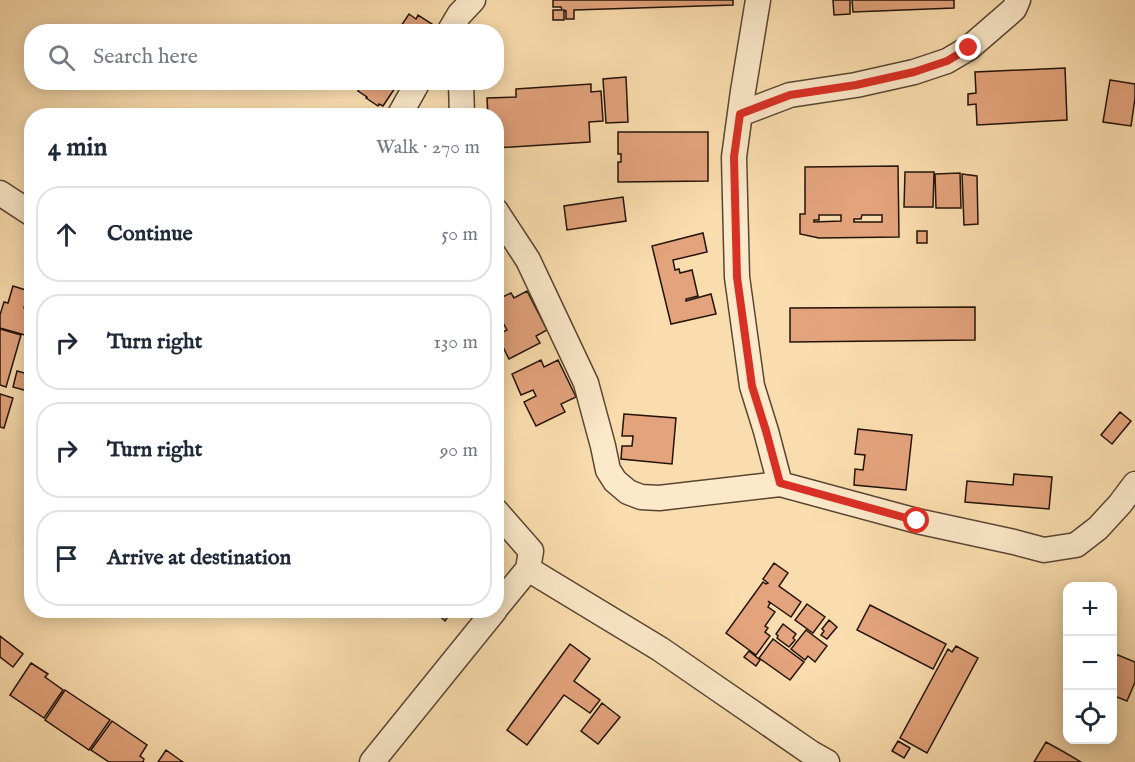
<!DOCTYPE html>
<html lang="en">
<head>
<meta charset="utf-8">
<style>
	body { margin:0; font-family:"IM FELL English",serif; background:#f2f2f3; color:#1f2937 }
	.controls { position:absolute; right:18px; bottom:18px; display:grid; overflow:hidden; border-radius:12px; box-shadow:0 3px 15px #0003 }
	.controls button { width:54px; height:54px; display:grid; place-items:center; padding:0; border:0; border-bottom:2px solid #e0e1e3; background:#fff; color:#1f2937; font:30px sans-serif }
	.stop { position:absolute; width:18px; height:18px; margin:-14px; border:4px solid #d93025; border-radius:50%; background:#fff }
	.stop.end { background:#d93025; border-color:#fff; box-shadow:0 2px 6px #0008 }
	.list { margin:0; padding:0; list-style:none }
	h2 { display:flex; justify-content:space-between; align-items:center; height:78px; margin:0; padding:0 24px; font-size:26px }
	h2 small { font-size:20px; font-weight:400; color:#747a83 }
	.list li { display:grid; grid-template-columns:39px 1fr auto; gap:18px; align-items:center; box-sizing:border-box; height:96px; margin:0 12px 12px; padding:0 12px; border:2px solid #e0e1e3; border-radius:24px }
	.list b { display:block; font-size:22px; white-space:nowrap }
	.list em { font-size:20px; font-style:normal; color:#747a83 }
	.icon { flex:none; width:33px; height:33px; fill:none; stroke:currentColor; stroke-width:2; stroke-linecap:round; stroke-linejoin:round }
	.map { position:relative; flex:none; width:1135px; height:762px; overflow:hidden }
	.search { position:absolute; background:#fff; box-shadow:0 3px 15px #0003; left:24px; top:24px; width:480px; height:66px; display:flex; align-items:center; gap:15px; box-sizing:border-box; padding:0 21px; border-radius:24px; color:#747a83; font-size:22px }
	.panel { position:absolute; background:#fff; box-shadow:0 3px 15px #0003; left:24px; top:108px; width:480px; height:510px; border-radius:24px }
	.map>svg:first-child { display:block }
	.building { fill:#e3a37c; stroke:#231309; stroke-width:1.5; fill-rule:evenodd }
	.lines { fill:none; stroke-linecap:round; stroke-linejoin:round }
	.minor-casing { stroke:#594632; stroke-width:27 }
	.minor { stroke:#fce9ca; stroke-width:24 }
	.route { stroke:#d93025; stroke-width:8 }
</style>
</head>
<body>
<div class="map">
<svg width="1135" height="762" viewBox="0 0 1135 762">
	<rect width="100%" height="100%" fill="#faddae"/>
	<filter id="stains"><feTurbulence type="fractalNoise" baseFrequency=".00333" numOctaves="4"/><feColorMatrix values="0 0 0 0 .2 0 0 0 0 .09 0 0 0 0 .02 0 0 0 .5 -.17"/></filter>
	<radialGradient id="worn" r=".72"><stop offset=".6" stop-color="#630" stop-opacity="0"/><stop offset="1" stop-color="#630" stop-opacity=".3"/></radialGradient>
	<path class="building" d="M553,0H733V5L574,10V19H566V11L564,10V20H553V10H562L561,7H553Z
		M833,0H850V14L834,15Z
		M852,0H954V8L853,12Z
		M409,14L416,19L418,15L432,24L430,28L433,32H397Z
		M1065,68L1067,120L977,125L976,104L968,105V94L976,93L975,72Z
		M626,77L628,122L606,123L603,79Z
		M1110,80L1135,84V98L1131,126L1103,122Z
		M363,82H399L383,106L379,104L378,106L366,98L367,97L358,91Z
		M591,84V92L601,91L603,121L589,122L590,142L496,148V116H488L487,98L516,97V89Z
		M618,132H708V181L618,182V162H621V154H618Z
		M898,166L899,237L819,238L800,234V214H805V167ZM819,215H841V221L814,222V220H819ZM862,215H882V222H854V219H861Z
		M905,172H934L933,207H904Z
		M960,173L961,208H936L935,174Z
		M962,174L977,176L978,224L964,225Z
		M623,197L626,221L567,230L564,206Z
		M917,231H927V243H917Z
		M703,233L707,252L673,260L675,270L679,269L680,273L692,270L698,296L686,299V301L711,294L716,314L671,324L652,246Z
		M13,286L29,291L24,308L32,310V337L0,328V315L4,302L8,303Z
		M527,291L547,330L536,336L540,343L509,359L497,335L507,330L503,323L496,327V300L511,293L514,298Z
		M975,307V340L790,342V308Z
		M0,329L21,335L6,387L0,385Z
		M541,360L544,367L558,360L576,397L561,404L565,412L536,426L524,402L536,396L533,390L521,395L512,374Z
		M17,371L32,375L31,392L13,387Z
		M0,394L13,398L4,428L0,427Z
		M1120,412L1131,421L1112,444L1101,435Z
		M624,414L676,418L672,464L621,459L622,446H632L633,436H622Z
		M858,429L912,435L906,490L854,485L855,469L863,470L865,455L855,454Z
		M1014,474L1052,477L1049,509L965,502L967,481L1013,485Z
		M774,563L788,573L779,586L801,602L791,617L768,601L770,603L768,607L775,612L765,626L768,628L765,632L770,636L756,655L726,633L763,582L766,584L768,583L763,579Z
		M807,604L825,617L813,633L795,620Z
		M870,605L946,644L933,669L857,630Z
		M433,610H453L445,621Z
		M829,620L837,627L827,639L821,635L824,631L822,629Z
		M783,624L796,634L793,638L795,640L789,647L777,638L778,636L776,634Z
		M806,630L827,646L815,662L808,656L805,660L791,649Z
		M0,636L23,654L13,667L0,657Z
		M773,639L804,662L790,680L759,658Z
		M570,644L590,659L574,681L600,700L590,713L564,695L527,745L507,730Z
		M956,646L978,658L927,753L900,738L948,649L952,652Z
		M749,651L760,660L756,666L744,657Z
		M1113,653L1135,662V682L1127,701L1112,695Z
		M31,663L48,674L45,677L63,690L44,718L10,695Z
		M65,690L110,720L89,750L45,720Z
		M602,703L620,717L598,744L581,731Z
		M112,721L147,745L140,756L144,759L143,762H109L91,750Z
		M898,741L910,748L904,758L892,751Z
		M1046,742L1064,752L1081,762H1034Z
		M166,750L180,760L183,762H158Z"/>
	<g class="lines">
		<defs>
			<path id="minor" d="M758,0L743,91L734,157L737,277L752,386L766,431L780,484L917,521L1014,542L1044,550L1076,545L1098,528L1120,504L1135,484
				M449,32L459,15L473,0
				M461,82L462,116
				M740,114L790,95L856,85L914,72L947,61L969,48L1014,9L1018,0
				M399,116L418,82
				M0,193L32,214
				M496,211L528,260L586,383L603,446L608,470L615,481L628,492L641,497L659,498L780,484
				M496,511L531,551L528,569L496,608
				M528,569L660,649L811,753L827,762
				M372,762L495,610"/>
		</defs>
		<use href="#minor" class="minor-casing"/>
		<use href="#minor" class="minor"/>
	</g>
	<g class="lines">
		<path class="route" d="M917,521L780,483L766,431L752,386L737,277L734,157L740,114L790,95L856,85L914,72L947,61L969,48"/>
	</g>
	<rect width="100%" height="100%" filter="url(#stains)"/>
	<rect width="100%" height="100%" fill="url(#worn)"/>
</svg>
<div class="controls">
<button>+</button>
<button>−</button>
<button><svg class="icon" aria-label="locate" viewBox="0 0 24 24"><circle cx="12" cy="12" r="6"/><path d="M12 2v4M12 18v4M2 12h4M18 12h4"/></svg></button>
</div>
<div class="stop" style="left:917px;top:521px"></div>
<div class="stop end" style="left:969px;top:48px"></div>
<div class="search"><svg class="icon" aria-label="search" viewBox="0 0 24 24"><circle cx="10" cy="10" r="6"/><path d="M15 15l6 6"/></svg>Search here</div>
<section class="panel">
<h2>4 min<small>Walk · 270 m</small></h2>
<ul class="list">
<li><svg class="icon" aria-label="ahead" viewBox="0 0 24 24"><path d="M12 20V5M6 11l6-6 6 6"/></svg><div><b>Continue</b></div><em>50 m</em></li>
<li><svg class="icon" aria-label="right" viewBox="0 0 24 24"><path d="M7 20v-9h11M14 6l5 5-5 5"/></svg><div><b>Turn right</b></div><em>130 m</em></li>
<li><svg class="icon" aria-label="right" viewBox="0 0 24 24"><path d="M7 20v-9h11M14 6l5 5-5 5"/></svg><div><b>Turn right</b></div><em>90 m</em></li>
<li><svg class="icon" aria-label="arrive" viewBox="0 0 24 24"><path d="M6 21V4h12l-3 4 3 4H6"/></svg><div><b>Arrive at destination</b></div></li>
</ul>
</section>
</div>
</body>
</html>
